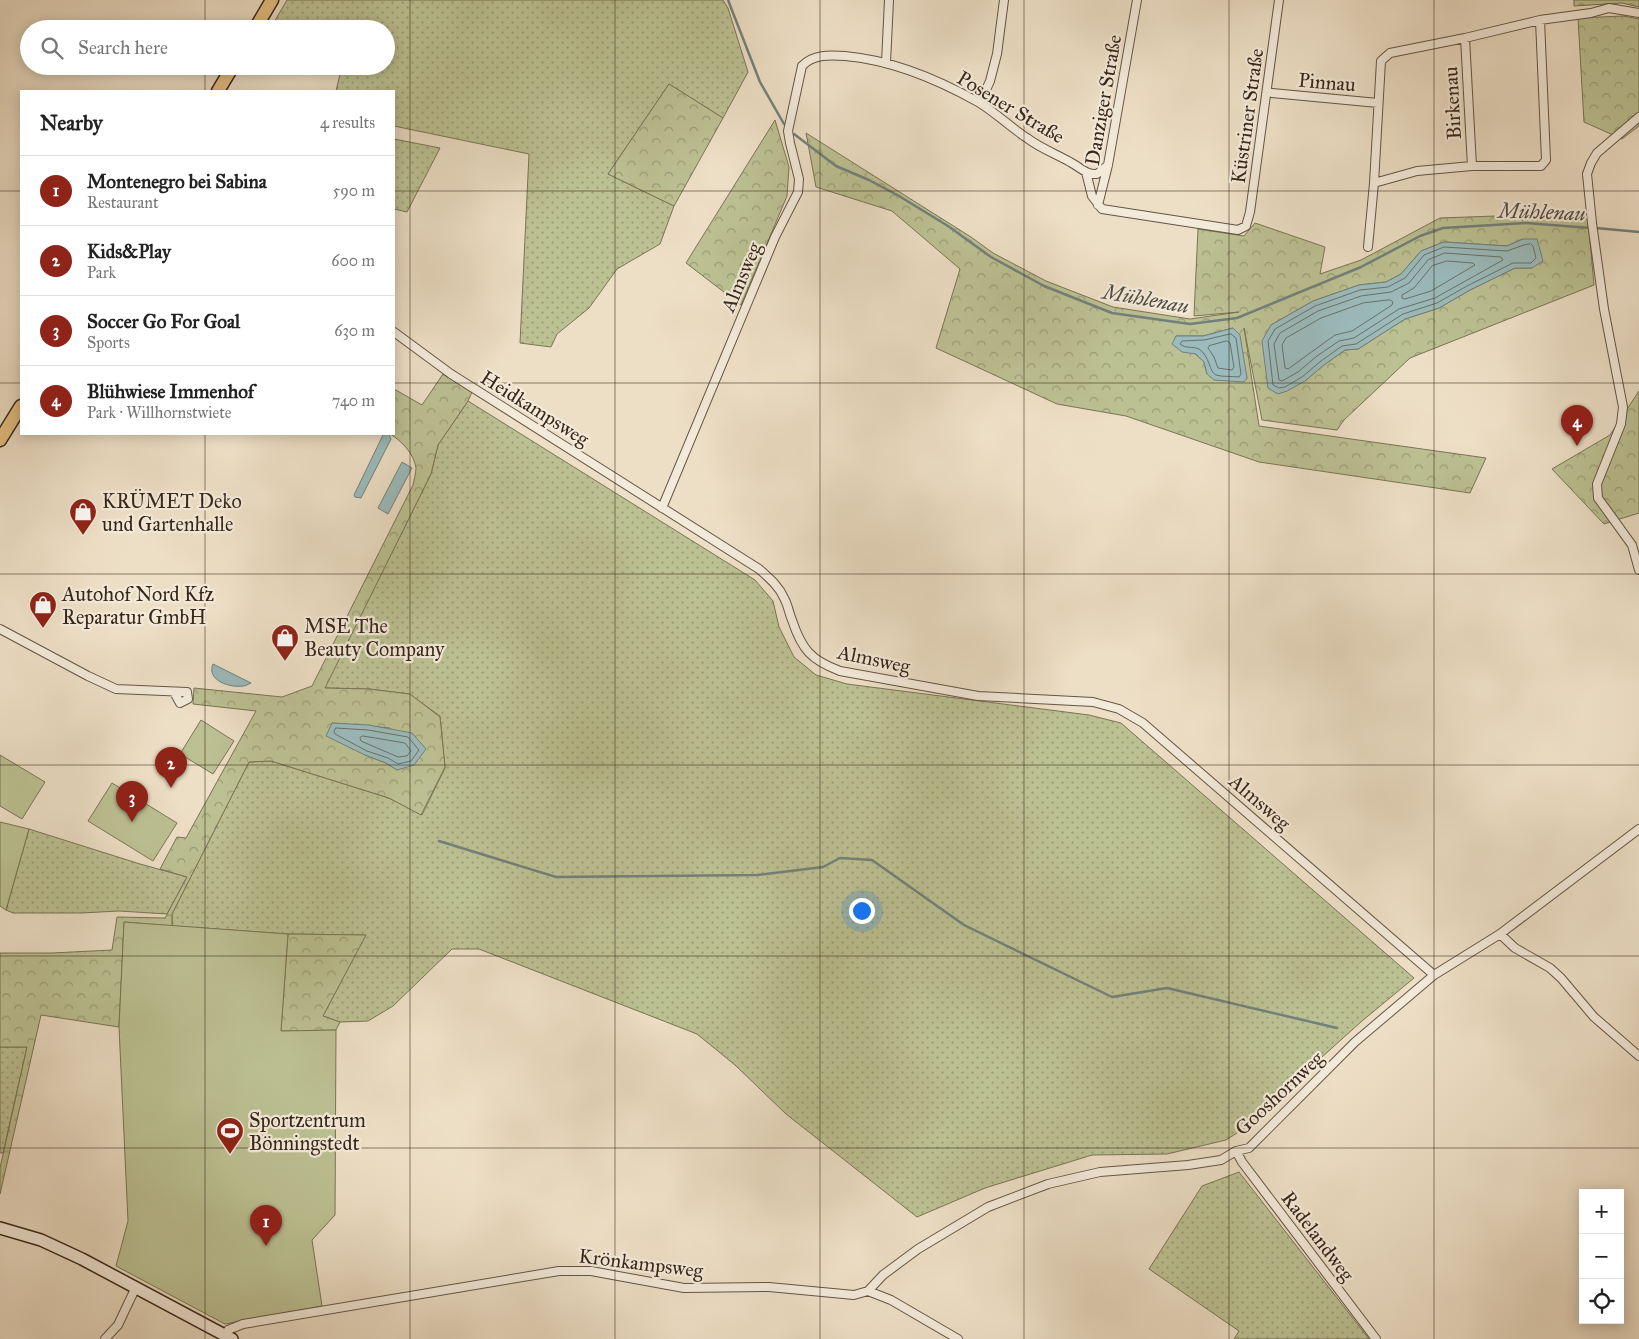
<!DOCTYPE html>
<html lang="en">
<head>
<meta charset="utf-8">
<style>
	body { margin:0; font-family:"IM FELL Great Primer",serif; background:#f6f6f6; color:#222 }
	.controls { position:absolute; right:15px; bottom:15px; display:grid; overflow:hidden; border-radius:0px; box-shadow:0 2px 12px #0003 }
	.controls button { width:45px; height:45px; display:grid; place-items:center; padding:0; border:0; border-bottom:1px solid #e0e0e0; background:#fff; color:#222; font:25px sans-serif }
	.you { position:absolute; left:861px; top:910px; width:18px; height:18px; margin:-12px; border:4px solid #fff; border-radius:50%; background:#1a73e8; box-shadow:0 0 0 8px #1a73e833 }
	.badge { display:grid; place-items:center; width:32px; height:32px; border-radius:50%; background:#8f2418; color:#fff; font-size:16px; font-weight:700 }
	.pin { position:absolute; translate:-50% -41px; filter:drop-shadow(0 1px 2px #0008) }
	.pin::after { content:''; position:absolute; top:26px; width:18px; height:15px; background:inherit; clip-path:polygon(0 0,100% 0,50% 100%) }
	.list { margin:0; padding:0; list-style:none }
	h2 { display:flex; justify-content:space-between; align-items:center; height:65px; margin:0; padding:0 20px; font-size:21px }
	h2 small { font-size:16px; font-weight:400; color:#767676 }
	.list li { display:grid; grid-template-columns:32px 1fr auto; gap:15px; align-items:center; box-sizing:border-box; height:70px; padding:0 20px; border-top:1px solid #e0e0e0 }
	.list b { display:block; font-size:19px; white-space:nowrap }
	.list p { margin:0; font-size:16px; white-space:nowrap; color:#767676 }
	.list em { font-size:16px; font-style:normal; color:#767676 }
	.icon { flex:none; width:28px; height:28px; fill:none; stroke:currentColor; stroke-width:2; stroke-linecap:round; stroke-linejoin:round }
	.map { position:relative; flex:none; width:1639px; height:1339px; overflow:hidden }
	.search { position:absolute; background:#fff; box-shadow:0 2px 12px #0003; left:20px; top:20px; width:375px; height:55px; display:flex; align-items:center; gap:12px; box-sizing:border-box; padding:0 18px; border-radius:28px; color:#767676; font-size:19px }
	.panel { position:absolute; background:#fff; box-shadow:0 2px 12px #0003; left:20px; top:90px; width:375px; height:345px; border-radius:0px }
	.map>svg:first-child { display:block }
	.grass { fill:url(#grass-dots); stroke:#7a7456 }
	.forest { fill:url(#forest-crowns); stroke:#7a7456; fill-rule:evenodd }
	.pitch { fill:#bcc193; stroke:#7a7456 }
	.water { fill:#9bbbbc; stroke:#73807b }
	.lines { fill:none; stroke-linecap:round; stroke-linejoin:round }
	.shore { stroke:#6a716a; stroke-width:1 }
	.stream { stroke:#73807b; stroke-width:2.5 }
	.minor-casing { stroke:#655544; stroke-width:10 }
	.secondary-casing { stroke:#382719; stroke-width:14 }
	.primary-casing { stroke:#382719; stroke-width:15 }
	.minor { stroke:#f3eada; stroke-width:8 }
	.secondary { stroke:#f3eada; stroke-width:11 }
	.primary { stroke:#e6c083; stroke-width:12 }
	.grid { fill:none; stroke:#382719; stroke-width:1; stroke-opacity:0.55 }
	.labels { text-anchor:middle; stroke-width:4.5; stroke-linejoin:round; paint-order:stroke }
	.street-label { font-size:20px; fill:#382719; stroke:#f3eada }
	.poi-label { font-size:20px; fill:#382719; stroke:#f3eada; text-anchor:start }
	.water-label { font-size:21px; font-style:italic; fill:#514c42; stroke:#f3eada }
</style>
</head>
<body>
<div class="map">
<svg width="1639" height="1339" viewBox="0 0 1639 1339">
	<defs>
		<pattern id="grass-dots" width="8" height="8" patternUnits="userSpaceOnUse" patternTransform="scale(1.25)"><rect width="8" height="8" fill="#bcc193"/><path d="M2 2h.1M6 6h.1" fill="none" stroke="#9a9d77" stroke-width="1.8" stroke-linecap="round"/></pattern>
		<pattern id="forest-crowns" width="20" height="18" patternUnits="userSpaceOnUse" patternTransform="scale(1.25)"><rect width="20" height="18" fill="#bcc193"/><path d="M2 6a3 3 0 1 1 6 0M12 15a3 3 0 1 1 6 0" fill="none" stroke="#9a9d77"/></pattern>
	</defs>
	<rect width="100%" height="100%" fill="#eddfc6"/>
	<filter id="stains"><feTurbulence type="fractalNoise" baseFrequency=".004" numOctaves="4"/><feColorMatrix values="0 0 0 0 .2 0 0 0 0 .09 0 0 0 0 .02 0 0 0 .5 -.17"/></filter>
	<radialGradient id="worn" r=".72"><stop offset=".6" stop-color="#630" stop-opacity="0"/><stop offset="1" stop-color="#630" stop-opacity=".3"/></radialGradient>
	<path class="grass" d="M287,0H723L728,8L748,72L723,118L669,84L608,174L674,206L660,244L617,269L589,308L557,334L551,347L520,343L529,154L394,126V91H336L342,66H386V29H270Z
		M394,139L440,148L407,212L394,209Z
		M468,401L755,580L773,601L779,627L794,657L816,675L847,684L1089,715L1121,723L1414,978L1362,1021L1283,1092L1248,1126L1226,1140L1167,1154L1092,1155L985,1188L917,1217L786,1114L735,1065L697,1034L479,949H452L393,1006L368,1021L340,1022L323,1016L365,935L288,934L172,926V914L249,762L271,761L389,798L422,815L445,768L440,716L409,694L369,689L324,688L431,474L438,445Z
		M29,829L140,864L187,877L167,914L119,911L81,913H13L6,910Z
		M0,1047H27L3,1153H0Z
		M1239,1172L1369,1339H1234L1239,1331L1149,1269L1202,1186Z"/>
	<path class="forest" d="M1574,0H1639V7L1622,3L1574,6Z
		M1623,16L1639,19V126L1622,139L1584,122L1578,18Z
		M669,84L723,118L674,206L608,174Z
		M775,120L789,167L787,196L741,305L686,263Z
		M806,133L971,237L993,253L1046,281L1113,307L1190,319L1239,312L1194,316L1198,229L1244,236L1255,223L1325,247L1320,274L1361,260L1440,218L1524,215L1588,219L1594,285L1410,358L1344,420L1337,430L1262,420L1244,328L1259,426L1486,458L1470,493L1259,462L1126,416L1057,404L936,348L960,269L892,211L816,187ZM1523,239L1532,268H1515L1470,290L1439,308L1405,319L1358,349L1345,350L1324,365L1305,381L1271,325L1313,301L1359,285L1386,282L1401,274L1421,251L1444,242L1507,246ZM1233,328L1207,374L1204,362L1176,336H1203Z
		M443,374L472,392L468,401L438,445L431,474L325,688L369,689L410,694L440,717L445,767L421,815L389,798L271,761L249,762L172,914V926L124,922L119,1027L41,1015L0,1194V1168L27,1047H0V953H52L112,950L117,917L165,918L187,877L160,869L177,837L186,838L256,711L193,704L194,688L282,697L312,686L413,485C414,480 416,473 416,468C414,454 402,441 390,434H394V389L422,405ZM332,723L390,728L397,770L386,763L365,755Z
		M1639,391V513L1604,524L1552,469L1610,435Z
		M288,934L366,935L323,1016L340,1022L336,1030L281,1031Z"/>
	<path class="pitch" d="M201,720L234,741L213,774L180,754Z
		M0,755L45,782L22,819L0,806Z
		M112,783L177,823L153,861L88,821Z
		M0,822L29,829L6,910L0,906Z
		M124,922L288,934L281,1031L336,1030L335,1215L312,1240L322,1306L225,1324L116,1266L128,1221L119,1027Z"/>
	<path class="water" d="M1523,239H1537L1543,261L1532,268H1515L1470,290L1439,308L1405,319L1358,349L1345,350L1324,365L1305,381L1287,391L1278,394L1268,388L1262,341L1271,325L1313,301L1359,285L1386,282L1401,274L1421,251L1444,242L1507,246Z
		M1233,328L1240,335L1247,378L1244,382L1214,380L1207,374L1204,362L1196,354L1182,352L1172,344L1176,336H1203Z
		M389,434L391,439L361,498L355,497L354,495L383,435Z
		M402,462L412,468L388,514L378,508Z
		M213,664L251,683C248,684 246,686 243,686C231,688 206,681 213,664Z
		M332,723L369,725L412,733L426,749L414,765L397,770L386,763L365,755L326,736Z"/>
	<g class="lines">
		<path class="shore" d="M1531,244L1533,246L1536,258L1531,263H1513L1467,286L1437,303L1403,314L1356,344L1342,346L1321,361L1302,377L1285,387L1279,388L1273,385L1268,341L1275,329L1315,306L1360,290L1388,287L1405,278L1424,255L1444,247L1507,251L1524,245Z
			M1445,253L1501,257L1503,260L1435,298L1399,309L1354,338L1339,341L1317,356L1298,372L1282,381L1279,380L1274,344L1280,333L1318,311L1361,296L1391,292L1409,283L1428,260Z
			M1447,261L1473,263L1475,265L1431,291L1405,299L1402,298V295L1414,288L1432,266Z
			M1390,300L1393,302L1392,305L1352,331L1335,335L1288,369L1285,368L1282,345L1286,338L1321,318L1363,303Z
			M1231,334L1236,338L1241,374L1239,377C1232,376 1222,377 1216,375C1209,372 1210,356 1199,349C1192,346 1186,349 1180,344L1182,341L1204,340Z
			M1227,341L1230,343L1234,367L1232,370L1218,368L1214,357L1208,348L1209,346Z
			M336,728L368,730L408,737L419,750L411,761L398,764L388,758L367,751L335,734L334,732Z
			M363,736L405,743L411,751L407,756L398,757L361,741L360,738Z"/>
		<path class="stream" d="M728,0L760,82L784,124
			M794,134L836,166L869,180L899,196L948,226L991,257L1044,286L1112,313L1190,324L1237,318L1361,267L1420,236L1443,228L1526,223L1590,228
			M1596,228L1639,232
			M439,841L556,877L757,875L823,867L840,858L872,860L964,925L1112,997L1167,988L1337,1028"/>
		<defs>
			<path id="minor" d="M1465,38L1472,166
				M886,63L889,0
				M1272,93L1378,103
				M980,103L990,81L997,54L1004,0
				M1639,117L1597,153L1591,163L1587,174L1592,223L1604,309L1623,407L1621,424L1597,484L1598,498L1632,545L1639,570
				M1086,172L1092,196L1102,209L1238,230L1246,226L1250,212L1279,0
				M1374,183L1417,171L1472,166H1541L1546,160L1540,20
				M1098,205L1108,165L1137,0
				M1368,247L1374,183L1381,61L1390,53L1465,38L1540,20L1591,13L1609,8L1639,13
				M394,332L451,374L759,569C769,578 779,586 784,598C788,605 789,613 792,620C802,650 811,660 840,671L978,696L1093,702L1119,709L1143,723L1434,975
				M662,508L775,237L798,192L799,179L790,143L788,131L802,66C813,54 830,55 845,56C891,60 937,79 978,102C995,112 1010,127 1027,138C1040,148 1056,154 1070,162C1080,167 1086,175 1097,174L1108,165
				M0,629L88,676L116,689L187,692L188,699L180,703L174,692
				M1500,934L1515,948L1550,968L1561,978L1594,1017L1639,1056
				M1236,1151L1242,1162L1376,1339
				M868,1291L883,1275L918,1249L988,1207L1048,1184L1100,1172L1188,1165L1221,1160L1236,1151L1249,1148L1355,1042L1434,975L1500,934L1639,829
				M225,1336L228,1330L243,1324L559,1271H591L684,1288L769,1287L854,1295L868,1291L891,1300L958,1339
				M105,1339L118,1325L135,1289"/>
			<path id="secondary" d="M0,1228L41,1240L82,1259L232,1339"/>
			<path id="primary" d="M255,29L272,0
				M218,91L233,66
				M0,440L21,406"/>
		</defs>
		<use href="#minor" class="minor-casing"/>
		<use href="#secondary" class="secondary-casing"/>
		<use href="#primary" class="primary-casing"/>
		<use href="#minor" class="minor"/>
		<use href="#secondary" class="secondary"/>
		<use href="#primary" class="primary"/>
	</g>
	<path class="grid" d="M205,0V29M410,0V1339M615,0V1339M820,0V1339M1024,0V1339M1229,0V1339M1434,0V1339M205,66V91M0,191H21M394,191H1639M0,383H21M394,383H1639M205,434V1339M0,574H1639M0,765H1639M0,956H1639M0,1148H1639"/>
	<defs>
		<symbol id="shop-pin" viewBox="-11 -11 22 30"><path d="M0 17L-7.5 6A9.5 9.5 0 1 1 7.5 6Z" fill="#8f2418" stroke="#f3eada"/><path d="M-5-2.5h2.3a2.7 3.5 0 0 1 5.4 0H5L5.5 6h-11ZM-1.5-2.5h3a1.5 2.3 0 0 0-3 0Z" fill="#fff"/></symbol>
		<symbol id="stadium-pin" viewBox="-11 -11 22 30"><path d="M0 17L-7.5 6A9.5 9.5 0 1 1 7.5 6Z" fill="#8f2418" stroke="#f3eada"/><path d="M0-5a6.5 5 0 1 0 0 10a6.5 5 0 1 0 0-10ZM-3.5-1.8h7v3.6h-7Z" fill="#fff"/></symbol>
	</defs>
	<g fill-rule="evenodd">
		<use href="#shop-pin" x="67" y="496" width="32" height="43"/>
		<use href="#shop-pin" x="27" y="589" width="32" height="43"/>
		<use href="#shop-pin" x="269" y="622" width="32" height="43"/>
		<use href="#stadium-pin" x="214" y="1115" width="32" height="43"/>
	</g>
	<g class="labels">
		<g class="street-label">
			<text transform="translate(1327 82) rotate(5)" y="7">Pinnau</text>
			<text transform="translate(1103 100) rotate(-80)" y="7">Danziger Straße</text>
			<text transform="translate(1452 103) rotate(-93)" y="7">Birkenau</text>
			<text transform="translate(1011 107) rotate(31)" y="7">Posener Straße</text>
			<text transform="translate(1247 116) rotate(-82)" y="7">Küstriner Straße</text>
			<text transform="translate(741 277) rotate(-67)" y="7">Almsweg</text>
			<text transform="translate(535 408) rotate(32)" y="7">Heidkampsweg</text>
			<text transform="translate(874 659) rotate(12)" y="7">Almsweg</text>
			<text transform="translate(1260 802) rotate(41)" y="7">Almsweg</text>
			<text transform="translate(1279 1093) rotate(-43)" y="7">Gooshornweg</text>
			<text transform="translate(1318 1236) rotate(53)" y="7">Radelandweg</text>
			<text transform="translate(641 1263) rotate(7)" y="7">Krönkampsweg</text>
		</g>
		<g class="poi-label">
			<text x="102" y="508">KRÜMET Deko<tspan x="102" dy="23">und Gartenhalle</tspan></text>
			<text x="62" y="601">Autohof Nord Kfz<tspan x="62" dy="23">Reparatur GmbH</tspan></text>
			<text x="304" y="633">MSE The<tspan x="304" dy="23">Beauty Company</tspan></text>
			<text x="249" y="1127">Sportzentrum<tspan x="249" dy="23">Bönningstedt</tspan></text>
		</g>
		<g class="water-label">
			<text transform="translate(1542 212) rotate(2)" y="7">Mühlenau</text>
			<text transform="translate(1146 299) rotate(10)" y="7">Mühlenau</text>
		</g>
	</g>
	<rect width="100%" height="100%" filter="url(#stains)"/>
	<rect width="100%" height="100%" fill="url(#worn)"/>
</svg>
<div class="controls">
<button>+</button>
<button>−</button>
<button><svg class="icon" aria-label="locate" viewBox="0 0 24 24"><circle cx="12" cy="12" r="6"/><path d="M12 2v4M12 18v4M2 12h4M18 12h4"/></svg></button>
</div>
<div class="you"></div>
<div class="pin badge" style="left:266px;top:1246px">1</div>
<div class="pin badge" style="left:171px;top:788px">2</div>
<div class="pin badge" style="left:132px;top:822px">3</div>
<div class="pin badge" style="left:1577px;top:446px">4</div>
<div class="search"><svg class="icon" aria-label="search" viewBox="0 0 24 24"><circle cx="10" cy="10" r="6"/><path d="M15 15l6 6"/></svg>Search here</div>
<section class="panel">
<h2>Nearby<small>4 results</small></h2>
<ul class="list">
<li><span class="badge">1</span><div><b>Montenegro bei Sabina</b><p>Restaurant</p></div><em>590 m</em></li>
<li><span class="badge">2</span><div><b>Kids&amp;Play</b><p>Park</p></div><em>600 m</em></li>
<li><span class="badge">3</span><div><b>Soccer Go For Goal</b><p>Sports</p></div><em>630 m</em></li>
<li><span class="badge">4</span><div><b>Blühwiese Immenhof</b><p>Park · Willhornstwiete</p></div><em>740 m</em></li>
</ul>
</section>
</div>
</body>
</html>
